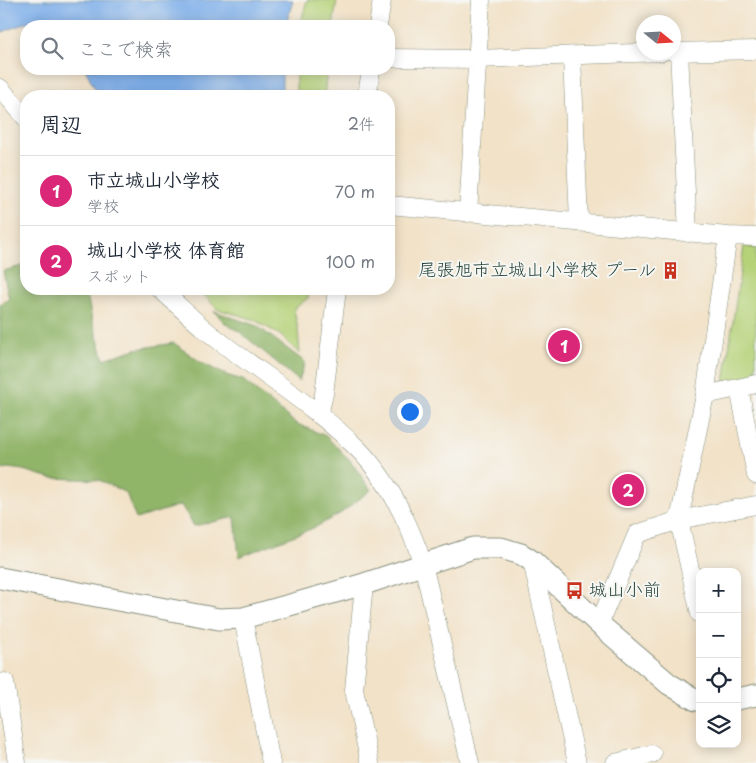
<!DOCTYPE html>
<html lang="ja">
<head>
<meta charset="utf-8">
<style>
	body { margin:0; font-family:"Playpen Sans","Klee One",sans-serif; background:#f2f2f3; color:#1f2937 }
	.controls { position:absolute; right:15px; bottom:15px; display:grid; overflow:hidden; border-radius:10px; box-shadow:0 2px 12px #0003 }
	.controls button { width:45px; height:45px; display:grid; place-items:center; padding:0; border:0; border-bottom:1px solid #e0e1e3; background:#fff; color:#1f2937; font:25px sans-serif }
	.compass { position:absolute; left:636px; top:15px; width:45px; height:45px; border-radius:50%; background:#fff; box-shadow:0 2px 12px #0003; rotate:108deg }
	.you { position:absolute; left:409px; top:411px; width:18px; height:18px; margin:-12px; border:4px solid #fff; border-radius:50%; background:#1a73e8; box-shadow:0 0 0 8px #1a73e833 }
	.badge { display:grid; place-items:center; width:32px; height:32px; border-radius:50%; background:#db2777; color:#fff; font-size:16px; font-weight:700 }
	.pin { position:absolute; translate:-50% -50%; border:2px solid #fff; box-shadow:0 1px 5px #0006 }
	.list { margin:0; padding:0; list-style:none }
	h2 { display:flex; justify-content:space-between; align-items:center; height:65px; margin:0; padding:0 20px; font-size:21px }
	h2 small { font-size:16px; font-weight:400; color:#747a83 }
	.list li { display:grid; grid-template-columns:32px 1fr auto; gap:15px; align-items:center; box-sizing:border-box; height:70px; padding:0 20px; border-top:1px solid #e0e1e3 }
	.list b { display:block; font-size:19px; white-space:nowrap }
	.list p { margin:0; font-size:16px; white-space:nowrap; color:#747a83 }
	.list em { font-size:16px; font-style:normal; color:#747a83 }
	.icon { flex:none; width:28px; height:28px; fill:none; stroke:currentColor; stroke-width:2; stroke-linecap:round; stroke-linejoin:round }
	.map { position:relative; flex:none; width:756px; height:763px; overflow:hidden }
	.search { position:absolute; background:#fff; box-shadow:0 2px 12px #0003; left:20px; top:20px; width:375px; height:55px; display:flex; align-items:center; gap:12px; box-sizing:border-box; padding:0 18px; border-radius:20px; color:#747a83; font-size:19px }
	.panel { position:absolute; background:#fff; box-shadow:0 2px 12px #0003; left:20px; top:90px; width:375px; height:205px; border-radius:20px }
	.map>svg:first-child { display:block }
	.green { fill:#b5d278; stroke:#6a8856 }
	.forest { fill:#90b468; stroke:#58784e }
	.water { fill:#7eaee9; stroke:#4e768e }
	.lines { fill:none; stroke-linecap:round; stroke-linejoin:round }
	.minor-casing { stroke:#88907e; stroke-width:19 }
	.tertiary-casing { stroke:#88907e; stroke-width:23 }
	.minor { stroke:#fff; stroke-width:18 }
	.tertiary { stroke:#fff; stroke-width:21 }
	.labels { text-anchor:middle; stroke-width:4; stroke-linejoin:round; paint-order:stroke }
	.poi-label { font-size:18px; fill:#1f3d34; stroke:#f6f6f2; text-anchor:end }
</style>
</head>
<body>
<div class="map">
<svg width="756" height="763" viewBox="0 0 756 763">
	<rect width="100%" height="100%" fill="#f6f6f2"/>
	<filter id="ink" filterUnits="userSpaceOnUse"><feTurbulence type="fractalNoise" baseFrequency=".02" numOctaves="2"/><feDisplacementMap in="SourceGraphic" scale="10" xChannelSelector="R" yChannelSelector="G"/><feConvolveMatrix kernelMatrix="1 2 1 2 8 2 1 2 1" color-interpolation-filters="sRGB"/></filter>
	<filter id="wash" filterUnits="userSpaceOnUse"><feTurbulence type="fractalNoise" baseFrequency=".0096" numOctaves="4" result="noise"/><feDisplacementMap in="SourceGraphic" scale="20" xChannelSelector="R" yChannelSelector="G"/><feGaussianBlur stdDeviation="1.12" result="paint"/><feColorMatrix in="noise" values="0 0 0 0 0 0 0 0 0 0 0 0 0 0 0 0 0 1.4 0 .05"/><feComposite in="paint" operator="in"/></filter>
	<g filter="url(#wash)">
		<rect width="100%" height="100%" fill="#f2e2c8"/>
		<path class="green" d="M307,0H337L333,26H300Z
			M296,69H327L324,96H296Z
			M744,246L756,248V376L724,382Z
			M199,289H311L308,298L294,309L298,330L300,354L280,335L253,319L217,309Z"/>
		<path class="forest" d="M26,265V289H86L92,320L104,359L136,349L174,343L202,363L226,375L243,380L295,423L326,436L349,459L371,490L341,513L316,527L239,557L235,517L194,526L181,505L136,519L126,493L99,480L51,478L23,470L8,468L0,470V304L9,299L3,271Z
			M214,311L257,326L305,362L299,381L240,332L226,324Z"/>
		<path class="water" d="M0,0H293L286,26H52L42,19L31,21L0,33Z
			M85,69H282V96H99Z"/>
	</g>
	<g filter="url(#ink)">
		<g class="lines">
			<defs>
				<path id="minor" d="M378,26L382,0
					M674,52L756,50
					M679,52L688,233
					M572,57L579,222
					M389,58L478,59L662,52
					M0,88L26,118
					M367,96L371,69
					M389,205L728,236L756,237
					M468,213L481,0
					M160,289C176,303 192,319 208,332C258,372 313,404 358,449C389,480 409,523 423,564L470,763
					M739,388L756,475
					M705,395L756,384
					M319,415L324,394L337,289
					M532,561L577,763
					M364,584L354,690L370,763
					M700,614L679,520L705,395L728,236
					M243,618L271,763
					M599,624L637,534L679,520L756,505
					M0,683L5,682L17,763
					M615,763L652,754"/>
				<path id="tertiary" d="M0,578L219,619L243,618L304,601L364,584L473,548H501L521,554L532,561L599,624L669,684L696,700H700
					M737,699L756,695"/>
			</defs>
			<use href="#minor" class="minor-casing"/>
			<use href="#tertiary" class="tertiary-casing"/>
			<use href="#minor" class="minor"/>
			<use href="#tertiary" class="tertiary"/>
		</g>
	</g>
	<defs>
		<symbol id="building-bare" viewBox="-9 -9 18 18"><path d="M-4-6H4V6H1V3H-1V6H-4ZM-2.5-4.3h1.7v1.8h-1.7ZM.8-4.3h1.7v1.8H.8ZM-2.5-1h1.7V.8h-1.7ZM.8-1h1.7V.8H.8Z" fill="#c8321e" stroke="#f6f6f2" stroke-width="2.5" paint-order="stroke"/></symbol>
		<symbol id="bus-bare" viewBox="-9 -9 18 18"><path d="M-5-6H5V4H4V6H2V4H-2V6H-4V4H-5ZM-3.5-4V0h7V-4ZM-3.5 1.2v1.5H-2V1.2ZM2 1.2v1.5H3.5V1.2Z" fill="#c8321e" stroke="#f6f6f2" stroke-width="2.5" paint-order="stroke"/></symbol>
	</defs>
	<g fill-rule="evenodd">
		<use href="#building-bare" x="658" y="258" width="25" height="25"/>
		<use href="#bus-bare" x="562" y="578" width="25" height="25"/>
	</g>
	<g class="labels">
		<g class="poi-label">
			<text x="656" y="276">尾張旭市立城山小学校 プール</text>
			<text x="589" y="596" text-anchor="start">城山小前</text>
		</g>
	</g>
</svg>
<div class="controls">
<button>+</button>
<button>−</button>
<button><svg class="icon" aria-label="locate" viewBox="0 0 24 24"><circle cx="12" cy="12" r="6"/><path d="M12 2v4M12 18v4M2 12h4M18 12h4"/></svg></button>
<button><svg class="icon" aria-label="layers" viewBox="0 0 24 24"><path d="M12 4l9 5-9 5-9-5zM3 14l9 5 9-5"/></svg></button>
</div>
<svg class="compass" viewBox="-18 -18 36 36"><path d="M0-13l5 13h-10z" fill="#e53935"/><path d="M0 13l5-13h-10z" fill="#747a83"/></svg>
<div class="you"></div>
<div class="pin badge" style="left:564px;top:346px">1</div>
<div class="pin badge" style="left:628px;top:490px">2</div>
<div class="search"><svg class="icon" aria-label="search" viewBox="0 0 24 24"><circle cx="10" cy="10" r="6"/><path d="M15 15l6 6"/></svg>ここで検索</div>
<section class="panel">
<h2>周辺<small>2件</small></h2>
<ul class="list">
<li><span class="badge">1</span><div><b>市立城山小学校</b><p>学校</p></div><em>70 m</em></li>
<li><span class="badge">2</span><div><b>城山小学校 体育館</b><p>スポット</p></div><em>100 m</em></li>
</ul>
</section>
</div>
</body>
</html>
